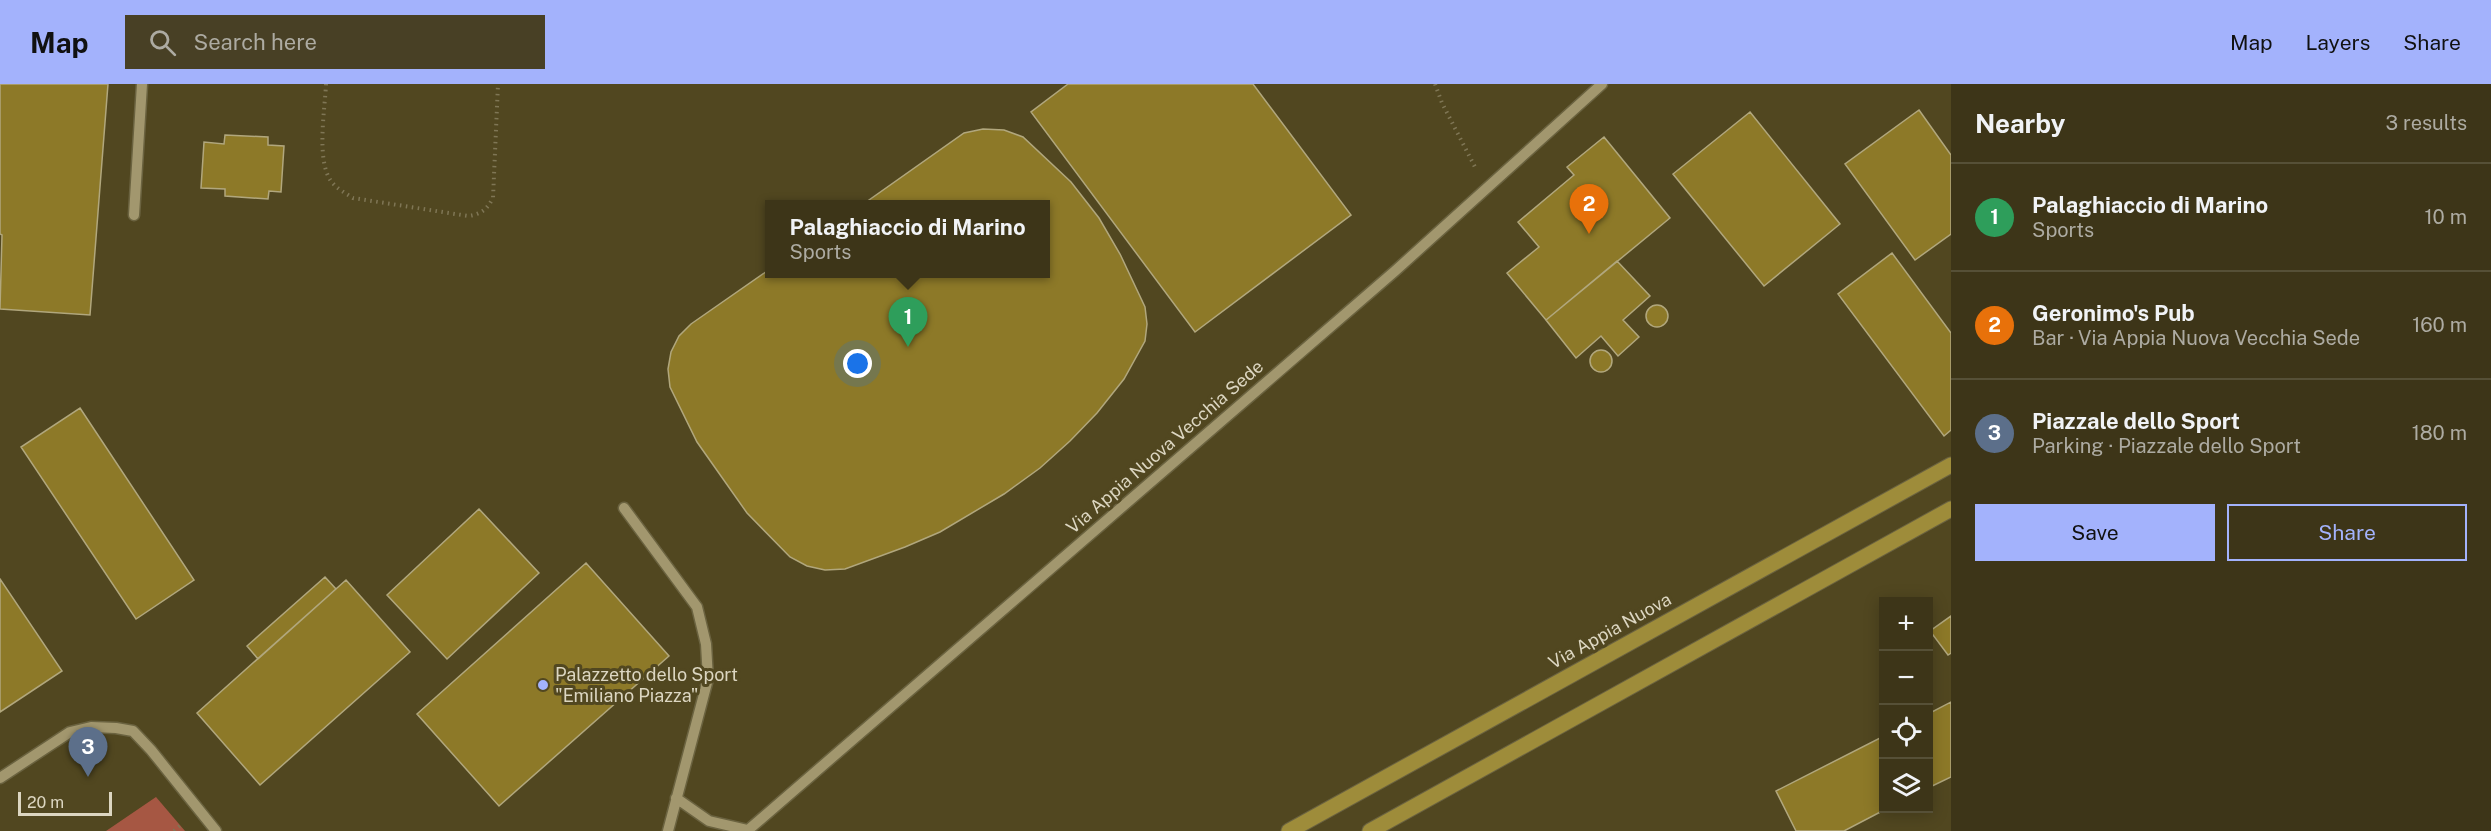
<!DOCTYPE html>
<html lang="en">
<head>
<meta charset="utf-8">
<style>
	body { margin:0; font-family:"Public Sans",sans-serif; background:#484025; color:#f1f3f6 }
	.controls { position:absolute; right:18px; bottom:18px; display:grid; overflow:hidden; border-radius:0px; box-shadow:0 3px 15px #0003 }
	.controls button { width:54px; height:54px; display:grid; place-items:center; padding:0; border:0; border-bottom:2px solid #565037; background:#3d3518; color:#f1f3f6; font:30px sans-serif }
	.scale { position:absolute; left:18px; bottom:15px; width:94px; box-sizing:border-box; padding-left:6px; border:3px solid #dcd6c1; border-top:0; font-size:16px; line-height:21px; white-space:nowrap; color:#dcd6c1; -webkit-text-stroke:4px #514720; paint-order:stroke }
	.you { position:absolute; left:858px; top:280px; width:21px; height:21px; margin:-15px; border:4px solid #fff; border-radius:50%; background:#1a73e8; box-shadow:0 0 0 9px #1a73e833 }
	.badge { display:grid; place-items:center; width:39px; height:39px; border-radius:50%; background:#a3b2fc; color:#fff; font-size:20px; font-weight:700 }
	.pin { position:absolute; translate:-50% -50px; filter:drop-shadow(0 2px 3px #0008) }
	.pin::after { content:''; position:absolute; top:32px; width:21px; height:18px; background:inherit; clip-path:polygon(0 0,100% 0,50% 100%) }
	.popup { position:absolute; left:765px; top:116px; width:285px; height:78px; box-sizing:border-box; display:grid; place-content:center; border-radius:0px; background:#3d3518; filter:drop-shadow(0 2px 4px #0005); font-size:20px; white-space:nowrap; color:#adaba2 }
	.popup b { font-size:22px; color:#f1f3f6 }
	.popup::after { content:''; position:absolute; left:50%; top:100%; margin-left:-12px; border:12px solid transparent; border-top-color:#3d3518 }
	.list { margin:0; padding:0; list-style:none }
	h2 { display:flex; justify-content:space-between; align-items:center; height:78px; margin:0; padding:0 24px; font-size:26px }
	h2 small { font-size:20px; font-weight:400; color:#adaba2 }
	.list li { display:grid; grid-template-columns:39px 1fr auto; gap:18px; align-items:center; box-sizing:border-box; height:108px; padding:0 24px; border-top:2px solid #565037 }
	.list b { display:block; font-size:22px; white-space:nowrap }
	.list p { margin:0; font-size:20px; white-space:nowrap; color:#adaba2 }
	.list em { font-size:20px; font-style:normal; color:#adaba2 }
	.actions { display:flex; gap:12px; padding:18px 24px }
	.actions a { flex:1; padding:14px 0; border:2px solid #a3b2fc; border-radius:0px; text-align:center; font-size:21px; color:#a3b2fc }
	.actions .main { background:#a3b2fc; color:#111 }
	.icon { flex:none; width:33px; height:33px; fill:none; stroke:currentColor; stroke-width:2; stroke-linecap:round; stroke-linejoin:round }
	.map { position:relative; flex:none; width:1951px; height:747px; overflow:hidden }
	header { display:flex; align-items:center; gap:36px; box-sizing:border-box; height:84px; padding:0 30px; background:#a3b2fc; color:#111 }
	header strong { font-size:28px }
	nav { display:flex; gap:33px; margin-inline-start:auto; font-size:21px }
	.search { width:420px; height:54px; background:#484025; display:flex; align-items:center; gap:15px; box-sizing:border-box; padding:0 21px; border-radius:0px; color:#adaba2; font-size:22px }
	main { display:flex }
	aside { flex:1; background:#3d3518 }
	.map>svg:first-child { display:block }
	.green { fill:#a65743 }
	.building { fill:#8d7928; stroke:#b1a77d; stroke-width:1.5 }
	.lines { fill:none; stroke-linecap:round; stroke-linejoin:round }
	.minor-casing { stroke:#6b6340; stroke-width:13 }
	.major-casing { stroke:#6b6340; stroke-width:17 }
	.path { stroke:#7f7655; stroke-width:4; stroke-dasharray:1.5 4.5; stroke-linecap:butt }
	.minor { stroke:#a2976e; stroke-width:10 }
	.major { stroke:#9e8c3a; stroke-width:15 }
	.poi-dot { fill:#a3b2fc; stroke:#514720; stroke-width:2 }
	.labels { text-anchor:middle; stroke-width:6; stroke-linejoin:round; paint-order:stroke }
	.street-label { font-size:18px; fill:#dcd6c1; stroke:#514720 }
	.poi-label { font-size:18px; fill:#dcd6c1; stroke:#514720; text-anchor:start }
</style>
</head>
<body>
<header>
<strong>Map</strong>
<div class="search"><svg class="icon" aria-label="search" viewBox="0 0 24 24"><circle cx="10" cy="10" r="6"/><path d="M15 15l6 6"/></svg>Search here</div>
<nav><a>Map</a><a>Layers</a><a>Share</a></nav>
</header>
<main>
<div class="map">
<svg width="1951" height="747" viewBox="0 0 1951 747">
	<rect width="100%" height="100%" fill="#514720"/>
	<path class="green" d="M156,713L185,747H106Z"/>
	<path class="building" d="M0,0H108L90,231L0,225L2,151L0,150Z
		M1068,0H1253L1351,131L1195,248L1031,28Z
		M1919,26L1951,71V150L1915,176L1845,80Z
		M1750,28L1840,140L1764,202L1673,90Z
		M983,45L1004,46L1023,53L1071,98L1099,134L1120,170L1145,223L1147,240L1145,257L1124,295L1097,329L1070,357L1040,384L1004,410L940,448L905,463L845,485L825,486L807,482L790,473L747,429L697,358L670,303L668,285L671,268L679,252L691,240L770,185V190H1046V121H862L964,49Z
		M225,51L268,53V61L284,62L281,108L269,107L268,115L225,112V105L201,104L204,58L224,60Z
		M1604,53L1670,134L1546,236L1507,189L1539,163L1518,138L1574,91L1567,83Z
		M1892,169L1951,249V346L1944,352L1838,210Z
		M1617,177L1650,212L1623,236L1639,253L1618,272L1601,252L1576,274L1546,236Z
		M1646 232a11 11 0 1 1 22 0a11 11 0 1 1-22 0Z
		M1590 277a11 11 0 1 1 22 0a11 11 0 1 1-22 0Z
		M80,324L194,496L136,535L21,363Z
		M479,425L539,489L447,575L387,511Z
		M586,479L669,572L499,722L417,630Z
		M325,493L336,505L258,575L247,562Z
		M0,495L62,587L0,628Z
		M346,496L410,568L260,701L197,629Z
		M1951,532V569L1948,571L1930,547Z
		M1951,618V693L1928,704V630Z
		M1884,652V724H1888L1844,747H1796L1776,707Z"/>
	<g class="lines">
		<defs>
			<path id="minor" d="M134,131L142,0
				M624,424L697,523L706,560L708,595L668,747
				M0,694L70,648L91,643L116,644L133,647L151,666L216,747
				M676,714L709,737L748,746
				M747,747L1395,187L1602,0"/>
			<path id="major" d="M1289,747L1951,381
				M1370,747L1951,425"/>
		</defs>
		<use href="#minor" class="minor-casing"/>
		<use href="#major" class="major-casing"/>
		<path class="path" d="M326,0C325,25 316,76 331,97C336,104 345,109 353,114L468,132C482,130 487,125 493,114L498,0
			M1435,0L1442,19L1476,85
			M174,747L182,740"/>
		<use href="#minor" class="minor"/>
		<use href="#major" class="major"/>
	</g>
	<circle class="poi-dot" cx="543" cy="601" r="6"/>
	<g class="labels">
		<g class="street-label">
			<text transform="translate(1165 363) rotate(-41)" y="6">Via Appia Nuova Vecchia Sede</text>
			<text transform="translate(1610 547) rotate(-29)" y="6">Via Appia Nuova</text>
		</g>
		<g class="poi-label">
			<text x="555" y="597">Palazzetto dello Sport<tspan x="555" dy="21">"Emiliano Piazza"</tspan></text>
		</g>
	</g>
</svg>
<div class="controls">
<button>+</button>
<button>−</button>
<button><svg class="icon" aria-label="locate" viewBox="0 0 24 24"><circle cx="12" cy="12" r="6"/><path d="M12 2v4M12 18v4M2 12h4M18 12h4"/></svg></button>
<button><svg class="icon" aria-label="layers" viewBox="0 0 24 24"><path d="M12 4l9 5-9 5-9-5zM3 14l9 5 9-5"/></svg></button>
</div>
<div class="scale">20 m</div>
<div class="you"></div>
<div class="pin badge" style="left:908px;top:263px;background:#2e9e5b">1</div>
<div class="popup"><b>Palaghiaccio di Marino</b>Sports</div>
<div class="pin badge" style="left:1589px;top:150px;background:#e8710a">2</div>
<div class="pin badge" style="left:88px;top:693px;background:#5c6f8a">3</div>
</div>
<aside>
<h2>Nearby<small>3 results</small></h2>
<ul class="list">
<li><span class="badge" style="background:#2e9e5b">1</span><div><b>Palaghiaccio di Marino</b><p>Sports</p></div><em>10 m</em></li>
<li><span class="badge" style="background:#e8710a">2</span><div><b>Geronimo's Pub</b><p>Bar · Via Appia Nuova Vecchia Sede</p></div><em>160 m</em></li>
<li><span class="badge" style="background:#5c6f8a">3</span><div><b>Piazzale dello Sport</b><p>Parking · Piazzale dello Sport</p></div><em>180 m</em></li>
</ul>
<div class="actions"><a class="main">Save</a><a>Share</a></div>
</aside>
</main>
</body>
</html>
